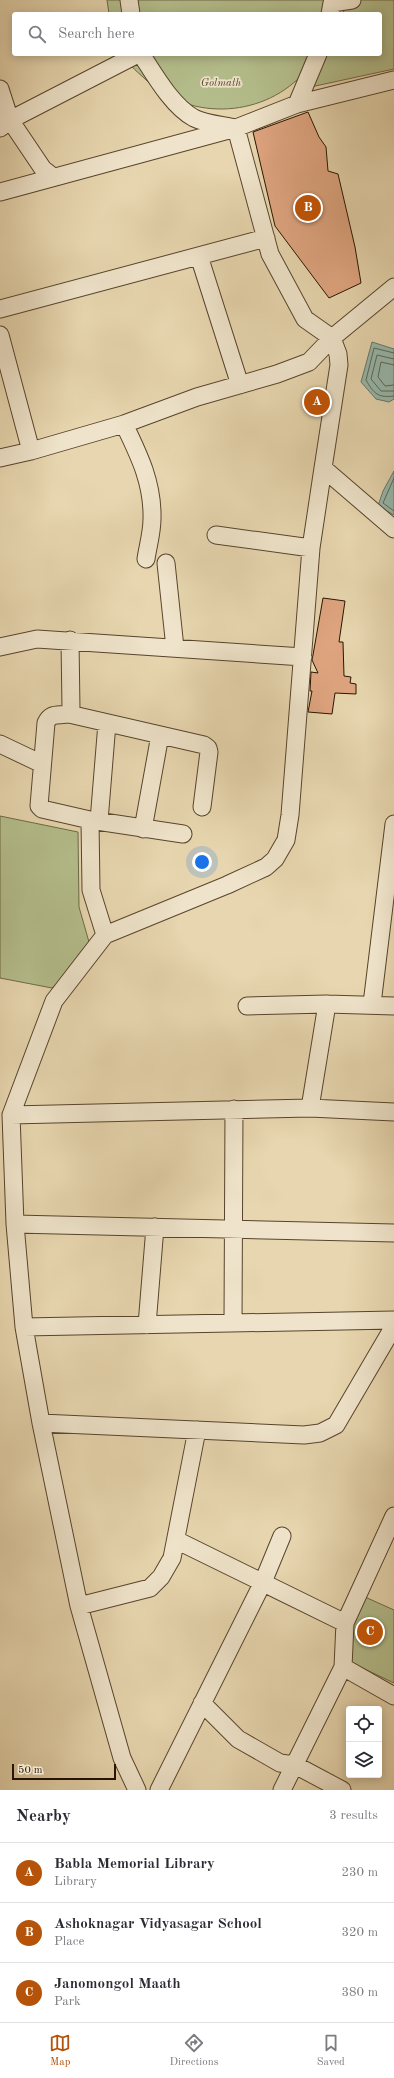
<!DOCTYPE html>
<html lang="en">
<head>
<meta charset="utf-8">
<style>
	body { margin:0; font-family:"Old Standard TT",serif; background:#f7f7f7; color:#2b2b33 }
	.controls { position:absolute; right:12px; bottom:12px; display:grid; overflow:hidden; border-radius:4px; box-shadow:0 2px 10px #0003 }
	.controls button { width:36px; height:36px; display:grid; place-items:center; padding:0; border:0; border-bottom:1px solid #e1e1e2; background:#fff; color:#2b2b33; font:20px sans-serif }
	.scale { position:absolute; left:12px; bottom:10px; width:104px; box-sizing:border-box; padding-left:4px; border:2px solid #281400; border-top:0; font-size:11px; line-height:14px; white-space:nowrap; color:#281400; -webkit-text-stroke:3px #efe4cb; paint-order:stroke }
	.you { position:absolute; left:202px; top:862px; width:14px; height:14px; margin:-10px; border:3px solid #fff; border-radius:50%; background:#1a73e8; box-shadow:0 0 0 6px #1a73e833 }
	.badge { display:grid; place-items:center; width:26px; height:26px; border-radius:50%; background:#b45309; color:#fff; font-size:13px; font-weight:700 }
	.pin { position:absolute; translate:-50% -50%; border:2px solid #fff; box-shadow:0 1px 4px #0006 }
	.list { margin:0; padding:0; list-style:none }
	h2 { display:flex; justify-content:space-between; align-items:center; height:52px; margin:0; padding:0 16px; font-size:17px }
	h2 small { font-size:13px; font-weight:400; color:#7c7c81 }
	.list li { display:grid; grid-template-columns:26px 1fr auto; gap:12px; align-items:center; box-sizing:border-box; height:60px; padding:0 16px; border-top:1px solid #e1e1e2 }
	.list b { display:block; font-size:15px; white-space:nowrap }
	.list p { margin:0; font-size:13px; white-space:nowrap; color:#7c7c81 }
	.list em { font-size:13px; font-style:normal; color:#7c7c81 }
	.icon { flex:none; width:22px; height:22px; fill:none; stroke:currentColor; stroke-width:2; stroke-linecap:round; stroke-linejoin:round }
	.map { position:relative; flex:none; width:394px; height:1790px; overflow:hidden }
	.search { position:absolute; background:#fff; box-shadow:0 2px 10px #0003; left:12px; right:12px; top:12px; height:44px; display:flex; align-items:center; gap:10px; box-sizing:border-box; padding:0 14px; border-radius:4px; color:#7c7c81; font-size:15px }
	.sheet { height:232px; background:#fff }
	nav { display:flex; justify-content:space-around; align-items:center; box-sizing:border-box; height:56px; border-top:1px solid #e1e1e2; background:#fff; font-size:11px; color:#7c7c81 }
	nav a { display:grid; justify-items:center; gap:2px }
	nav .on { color:#b45309 }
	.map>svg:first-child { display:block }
	.green { fill:#b4be8c; stroke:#6e6946 }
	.water { fill:#97b9ad; stroke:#6b7768 }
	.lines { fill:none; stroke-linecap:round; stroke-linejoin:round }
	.shore { stroke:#606656; stroke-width:1 }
	.building { fill:#dfa580; stroke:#281400 }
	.minor-casing { stroke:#58442c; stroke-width:19 }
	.minor { stroke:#efe4cb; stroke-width:17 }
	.labels { text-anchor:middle; stroke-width:3.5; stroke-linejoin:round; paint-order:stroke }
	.park-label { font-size:11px; font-style:italic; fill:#52472a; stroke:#efe4cb }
</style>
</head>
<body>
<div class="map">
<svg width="394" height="1790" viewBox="0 0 394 1790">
	<rect width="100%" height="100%" fill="#e7d6af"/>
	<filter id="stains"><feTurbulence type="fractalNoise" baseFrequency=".005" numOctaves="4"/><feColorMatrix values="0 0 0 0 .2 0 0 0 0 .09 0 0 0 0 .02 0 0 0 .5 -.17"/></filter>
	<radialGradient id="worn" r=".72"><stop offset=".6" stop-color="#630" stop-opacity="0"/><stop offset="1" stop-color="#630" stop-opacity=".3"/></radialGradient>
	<path class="green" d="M107,0H336L334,14H109Z
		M349,0H394V69L306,88L322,54H380V14H342Z
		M123,54H319C315,63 309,68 302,75C260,119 186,121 143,77C135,70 128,64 123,54Z
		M0,816L78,832L79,907L91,949L52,988L0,978Z
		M365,1597L394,1610V1683L335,1655Z"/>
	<path class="water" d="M372,342L394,349V399L389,402L376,399L361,382Z
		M394,471V515L378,506L383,491Z"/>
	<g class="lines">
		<path class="shore" d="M394,353L374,348L366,380C374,394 378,398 394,396
			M394,359L377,355L371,379L381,391H394
			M394,365L381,362L378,377L385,386L394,385
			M394,478L383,503L394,511"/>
	</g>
	<path class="building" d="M308,112L319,137L326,147L328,171L338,174L355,247L361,283L329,298L275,226L253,132Z
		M325,391L322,410L307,409L305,395Z
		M323,598L345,601L339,642H343L344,676L351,677L350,683L356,684V694L335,693L332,714L308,712L312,691H310L311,672L318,673L312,660L313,655Z"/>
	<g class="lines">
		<defs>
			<path id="minor" d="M129,0L131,14
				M330,14L332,3L352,0
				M141,54C154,74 172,106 194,118C206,124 223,125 236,128L270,254L305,319L332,338L338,354L339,365L323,468L394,529
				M0,89L10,120L138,54
				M297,104L318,54
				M0,128L10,120L43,169L53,177
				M0,192L236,128L297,104L394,80
				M199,256L240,385
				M0,309L266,238
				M0,335L31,451
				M124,424C139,455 153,483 152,519C152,532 148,546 146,559
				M0,458L31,451L124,424L197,397L277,374L309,362L332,338L394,287
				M216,535L311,548
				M166,563L175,648
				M70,640L71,710L69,714C58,716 51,712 46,723L39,806L42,809L90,820L183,834
				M0,647L37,639L303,657
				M69,714L204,745L208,748L209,752L202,807
				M0,744L42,764
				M90,820L91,890L105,935
				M99,821L107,723
				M143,829L160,735
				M372,1004L394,824
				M247,1006L327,1004L394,1006
				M310,1108L327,1004
				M394,1112L310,1108L11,1115L15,1224L24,1327L394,1320
				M11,1115L54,1001L105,935L227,885L266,867L275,859L286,840L290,815L311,548L323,468
				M15,1224L394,1233
				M233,1323L234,1109
				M147,1325L155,1227
				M24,1327L41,1423L79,1606L122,1758L137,1790
				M41,1423L304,1435L320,1433L336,1425L394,1326
				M176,1540L345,1623
				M79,1606L150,1588L161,1577L172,1558L197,1430
				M343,1667L394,1696
				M202,1703L238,1739L280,1763L295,1765L342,1790
				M159,1790L263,1582L282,1536
				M282,1790L343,1667L345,1623L394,1516"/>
		</defs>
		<use href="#minor" class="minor-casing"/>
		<use href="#minor" class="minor"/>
	</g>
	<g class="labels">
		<g class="park-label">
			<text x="221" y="86">Golmath</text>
		</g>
	</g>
	<rect width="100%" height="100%" filter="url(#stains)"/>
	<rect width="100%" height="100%" fill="url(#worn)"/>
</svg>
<div class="controls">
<button><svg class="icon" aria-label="locate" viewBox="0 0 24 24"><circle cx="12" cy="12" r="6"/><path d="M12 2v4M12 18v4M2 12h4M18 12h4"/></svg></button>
<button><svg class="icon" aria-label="layers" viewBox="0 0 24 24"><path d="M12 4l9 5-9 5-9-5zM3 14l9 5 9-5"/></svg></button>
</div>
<div class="scale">50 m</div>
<div class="you"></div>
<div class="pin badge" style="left:317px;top:402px">A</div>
<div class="pin badge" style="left:308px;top:208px">B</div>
<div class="pin badge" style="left:370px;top:1632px">C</div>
<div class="search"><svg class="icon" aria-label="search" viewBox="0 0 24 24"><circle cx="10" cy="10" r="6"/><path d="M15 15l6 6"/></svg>Search here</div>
</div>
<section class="sheet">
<h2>Nearby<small>3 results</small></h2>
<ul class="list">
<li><span class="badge">A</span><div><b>Babla Memorial Library</b><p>Library</p></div><em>230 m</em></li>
<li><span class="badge">B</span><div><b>Ashoknagar Vidyasagar School</b><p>Place</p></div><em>320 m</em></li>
<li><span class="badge">C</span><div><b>Janomongol Maath</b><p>Park</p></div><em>380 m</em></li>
</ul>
</section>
<nav>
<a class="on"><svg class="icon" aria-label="map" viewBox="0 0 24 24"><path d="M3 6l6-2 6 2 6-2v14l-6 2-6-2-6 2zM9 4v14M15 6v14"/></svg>Map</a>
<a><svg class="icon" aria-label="directions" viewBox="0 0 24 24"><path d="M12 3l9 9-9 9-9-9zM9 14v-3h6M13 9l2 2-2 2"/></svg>Directions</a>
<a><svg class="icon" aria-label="saved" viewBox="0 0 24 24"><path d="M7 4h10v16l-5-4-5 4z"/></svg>Saved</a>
</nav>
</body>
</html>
